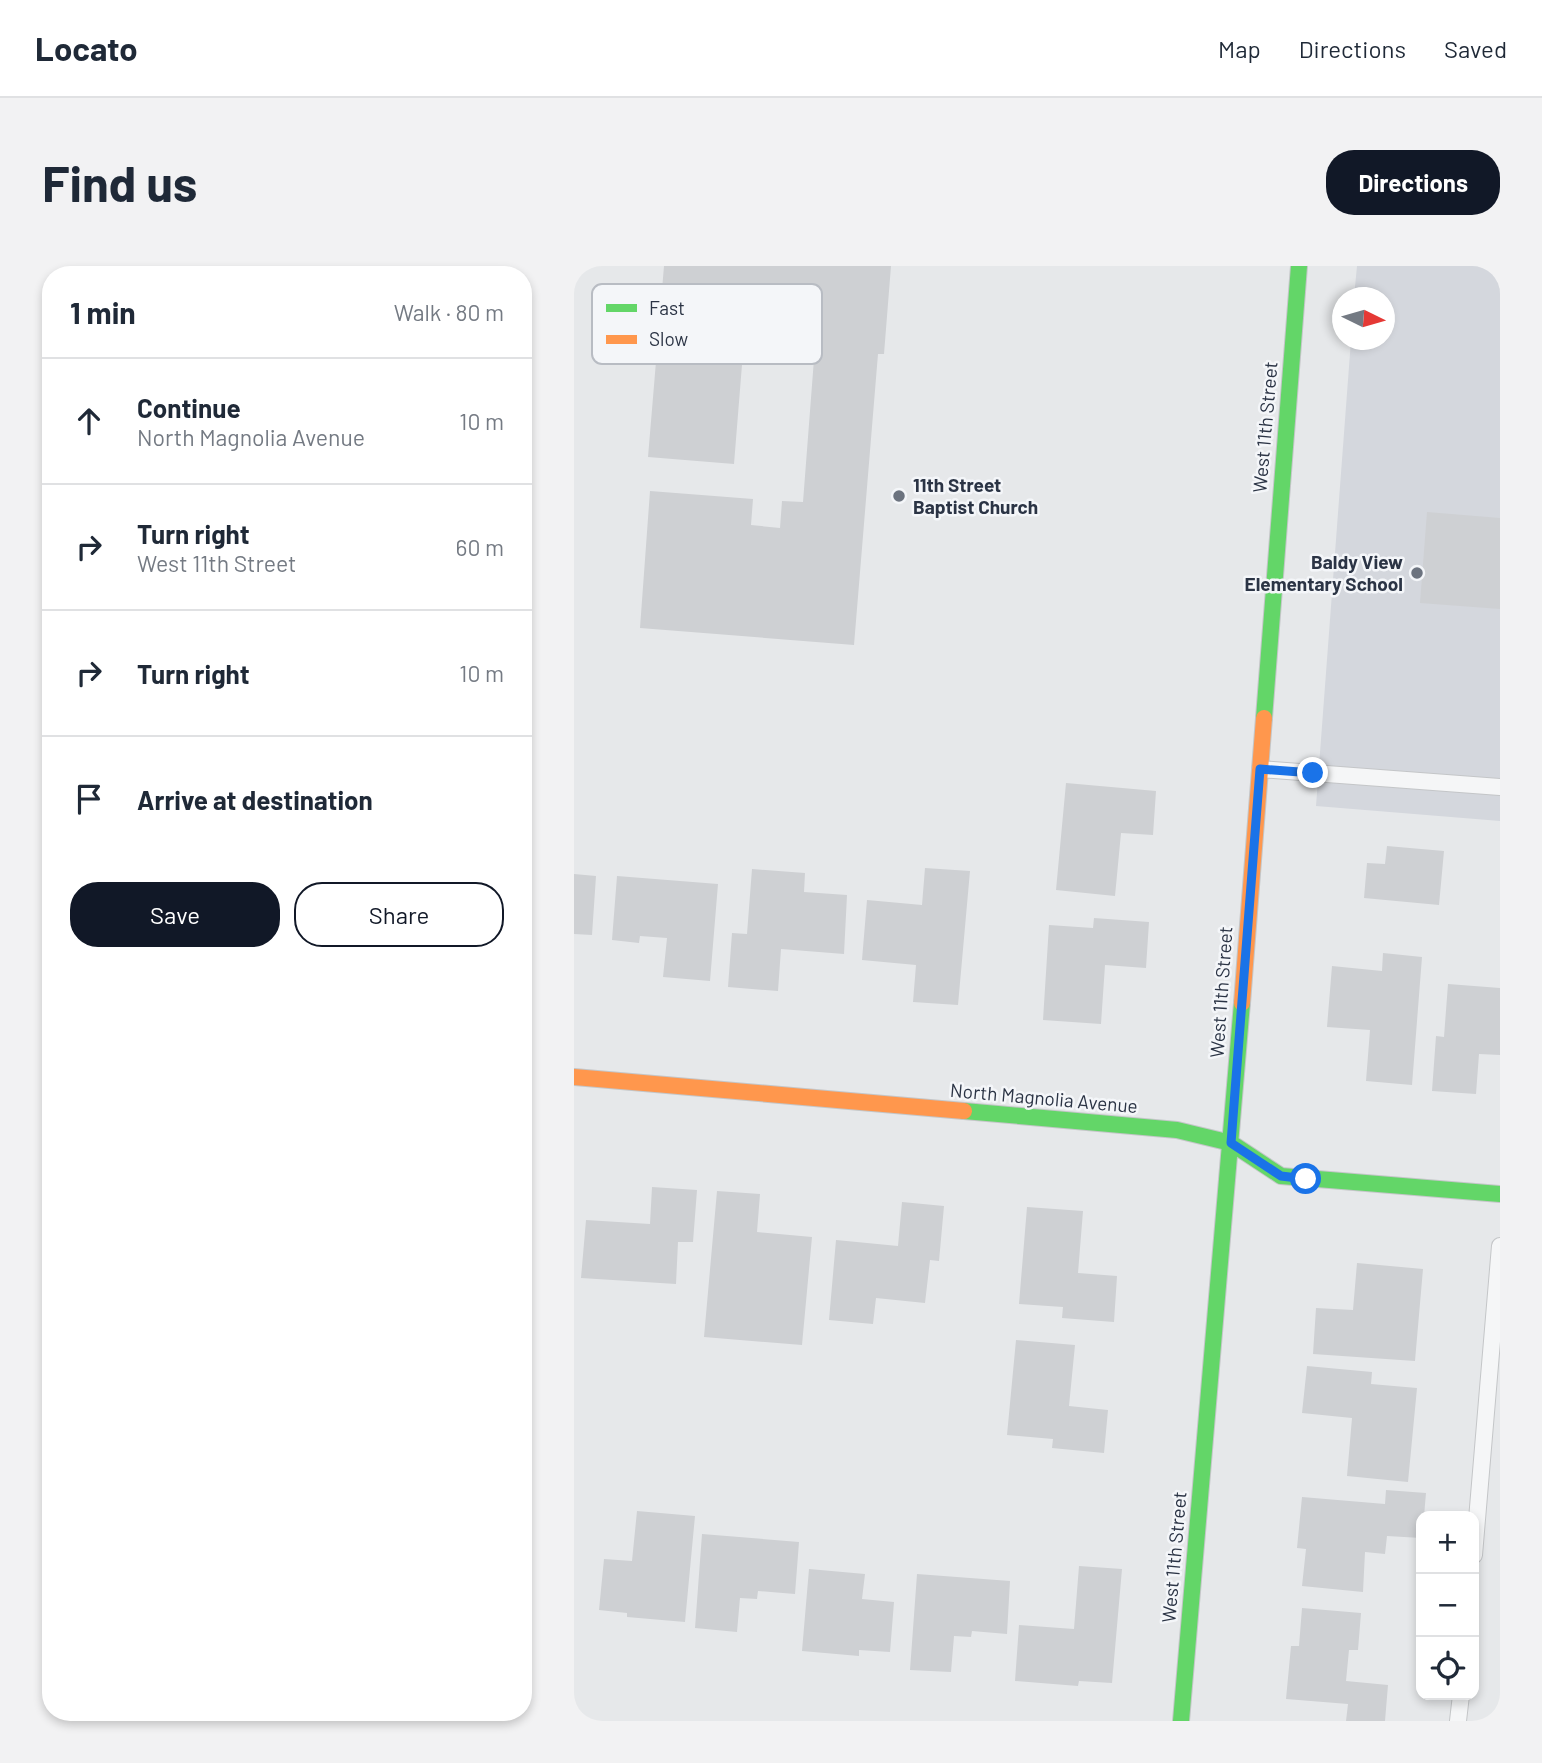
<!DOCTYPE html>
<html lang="en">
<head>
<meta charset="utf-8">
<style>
	body { margin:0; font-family:Barlow,sans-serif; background:#f2f2f3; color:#1f2937 }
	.controls { position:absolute; right:21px; bottom:21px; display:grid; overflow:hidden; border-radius:14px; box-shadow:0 4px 10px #0003 }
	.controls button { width:63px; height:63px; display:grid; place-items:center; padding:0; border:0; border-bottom:2px solid #e0e1e3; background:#fff; color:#1f2937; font:35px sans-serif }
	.compass { position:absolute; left:758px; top:21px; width:63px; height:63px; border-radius:50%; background:#fff; box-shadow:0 4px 10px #0003; rotate:95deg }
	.stop { position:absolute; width:21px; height:21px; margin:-16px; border:5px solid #1a73e8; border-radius:50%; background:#fff }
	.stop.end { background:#1a73e8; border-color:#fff; box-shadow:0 2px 7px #0008 }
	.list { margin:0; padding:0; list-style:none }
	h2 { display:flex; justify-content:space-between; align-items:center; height:91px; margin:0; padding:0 28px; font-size:30px }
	h2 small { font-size:23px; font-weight:400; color:#747a83 }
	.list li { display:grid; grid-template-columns:46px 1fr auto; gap:21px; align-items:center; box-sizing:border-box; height:126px; padding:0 28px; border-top:2px solid #e0e1e3 }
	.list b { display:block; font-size:26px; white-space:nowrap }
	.list p { margin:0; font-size:23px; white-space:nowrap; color:#747a83 }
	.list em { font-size:23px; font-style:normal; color:#747a83 }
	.actions { display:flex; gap:14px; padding:21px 28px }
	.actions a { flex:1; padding:16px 0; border:2px solid #111827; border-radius:28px; text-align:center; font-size:24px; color:#111827 }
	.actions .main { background:#111827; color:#fff }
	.icon { flex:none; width:38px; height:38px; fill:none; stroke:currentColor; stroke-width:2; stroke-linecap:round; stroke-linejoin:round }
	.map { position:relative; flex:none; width:926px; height:1455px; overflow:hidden; border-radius:28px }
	header { display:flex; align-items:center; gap:42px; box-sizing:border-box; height:98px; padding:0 35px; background:#fff; border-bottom:2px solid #e0e1e3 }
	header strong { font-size:33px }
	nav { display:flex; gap:38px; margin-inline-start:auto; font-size:24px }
	.intro { display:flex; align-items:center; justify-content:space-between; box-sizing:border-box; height:168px; padding:0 42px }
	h1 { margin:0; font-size:49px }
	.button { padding:18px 32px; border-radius:28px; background:#111827; color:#fff; font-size:24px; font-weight:700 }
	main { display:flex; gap:42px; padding:0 42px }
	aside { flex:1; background:#fff; border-radius:28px; box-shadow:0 4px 10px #0003 }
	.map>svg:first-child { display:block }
	.built { fill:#d4d7dd }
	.building { fill:#ced0d3 }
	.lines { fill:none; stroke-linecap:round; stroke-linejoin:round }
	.lane-casing { stroke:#c4c6c8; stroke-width:18 }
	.fast-casing { stroke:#c4c6c8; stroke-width:18 }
	.slow-casing { stroke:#c4c6c8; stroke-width:18 }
	.lane { stroke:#f5f6f7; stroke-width:16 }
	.fast { stroke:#63d668; stroke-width:16 }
	.slow { stroke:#ff974d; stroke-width:16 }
	.route { stroke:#1a73e8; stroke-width:9 }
	.poi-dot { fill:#6c737f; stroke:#f4f6f9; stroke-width:2.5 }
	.labels { text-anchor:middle; stroke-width:5; stroke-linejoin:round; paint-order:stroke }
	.street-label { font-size:19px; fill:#2b3445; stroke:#f4f6f9 }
	.poi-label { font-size:19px; font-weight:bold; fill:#2b3445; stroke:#f4f6f9; text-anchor:start }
	.key { fill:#f4f6f9; stroke:#b8bcc3; stroke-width:2 }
	.key-label { font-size:19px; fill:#2b3445 }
</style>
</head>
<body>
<header>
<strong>Locato</strong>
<nav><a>Map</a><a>Directions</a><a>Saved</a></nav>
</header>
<div class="intro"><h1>Find us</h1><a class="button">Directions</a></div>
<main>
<aside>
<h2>1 min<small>Walk · 80 m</small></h2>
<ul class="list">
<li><svg class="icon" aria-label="ahead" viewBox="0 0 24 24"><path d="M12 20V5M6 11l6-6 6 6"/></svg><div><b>Continue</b><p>North Magnolia Avenue</p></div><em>10 m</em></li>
<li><svg class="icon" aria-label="right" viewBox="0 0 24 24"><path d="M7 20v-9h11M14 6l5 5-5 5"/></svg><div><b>Turn right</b><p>West 11th Street</p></div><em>60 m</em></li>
<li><svg class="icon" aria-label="right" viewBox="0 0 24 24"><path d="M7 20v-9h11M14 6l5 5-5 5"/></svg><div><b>Turn right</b></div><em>10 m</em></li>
<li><svg class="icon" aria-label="arrive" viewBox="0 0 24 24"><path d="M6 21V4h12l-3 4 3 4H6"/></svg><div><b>Arrive at destination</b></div></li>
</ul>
<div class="actions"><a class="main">Save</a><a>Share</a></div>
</aside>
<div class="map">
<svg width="926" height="1455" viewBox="0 0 926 1455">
	<rect width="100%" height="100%" fill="#e6e8ea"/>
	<path class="built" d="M783,0H926V555L742,540L777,74H810V32L780,31Z"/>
	<path class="building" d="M90,0H317L310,88H304L280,379L66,362L76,225L179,233L177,259L206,262L208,235L229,236L241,80L170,74L160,198L74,191Z
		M853,246L926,252V343L846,337Z
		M492,517L582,525L579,569L547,567L541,630L482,624Z
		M813,580L870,585L865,639L790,632L793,597L811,598Z
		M351,602L396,605L384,739L339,736L342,699L288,694L293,634L348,639Z
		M178,603L231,607L230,626L273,629L270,688L207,683L204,725L154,721L158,667L173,668Z
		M0,608L22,610L18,669L0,668Z
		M43,610L144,618L136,715L89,711L93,672L66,670L65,677L38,674Z
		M520,652L575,656L572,702L531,699L527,758L469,754L475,659L519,662Z
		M809,687L848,691L838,819L792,815L796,764L753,761L758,700L808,705Z
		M874,718L926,722V789L905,788L902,828L858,825L862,770L870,771Z
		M78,921L123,924L119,976H104L102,1018L7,1012L12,954L76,958Z
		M143,925L186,928L183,966L238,971L228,1079L130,1071Z
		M328,936L370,940L365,995L356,994L351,1037L302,1032L299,1058L255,1054L262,974L324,980Z
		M453,941L509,945L504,1007L543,1010L540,1056L488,1052L489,1041L445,1038Z
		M783,997L849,1003L841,1095L739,1088L742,1042L779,1044Z
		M442,1074L501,1079L495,1140L534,1144L530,1187L478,1182L479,1173L433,1169Z
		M733,1100L798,1106L797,1118L843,1122L834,1216L773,1210L778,1152L728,1147Z
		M812,1224L852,1227L850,1250H847V1272L813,1270L811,1288L791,1286L789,1326L728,1320L732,1283L723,1282L728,1231L811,1238Z
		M63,1245L121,1250L111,1356L53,1351V1347L25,1344L30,1293L58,1295Z
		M128,1268L225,1276L221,1328L184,1325L183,1333L166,1332L163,1366L121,1362Z
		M505,1300L548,1303L538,1417L505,1415L504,1420L441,1415L445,1359L500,1363Z
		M235,1303L291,1308L288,1333L320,1336L316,1386L285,1384V1390L228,1385Z
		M343,1308L436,1315L433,1368L398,1365L397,1371L380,1370L377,1406L336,1404Z
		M728,1342L787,1347L784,1384H775L772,1415L814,1419L811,1455H772L774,1438L712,1433L717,1380H725Z"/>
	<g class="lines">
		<defs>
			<path id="lane" d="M686,503L926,521
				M900,1289L926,980
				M884,1455L887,1429"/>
			<path id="fast" d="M690,452L725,0
				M390,845L603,864L657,877L707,910L926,928
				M607,1455L668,737"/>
			<path id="slow" d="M668,737L690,452
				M0,811L390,845"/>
		</defs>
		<use href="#lane" class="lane-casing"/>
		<use href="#fast" class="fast-casing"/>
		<use href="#slow" class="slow-casing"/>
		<use href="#lane" class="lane"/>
		<use href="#fast" class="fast"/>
		<use href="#slow" class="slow"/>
	</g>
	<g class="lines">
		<path class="route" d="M732,913L707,910L657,877L686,503L739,507"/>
	</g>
	<g class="poi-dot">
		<circle cx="325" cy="230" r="7"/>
		<circle cx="843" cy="307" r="7"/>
	</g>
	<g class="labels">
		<g class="street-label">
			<text transform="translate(691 161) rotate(-85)" y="7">West 11th Street</text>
			<text transform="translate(647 726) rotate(-86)" y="7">West 11th Street</text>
			<text transform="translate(470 832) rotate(5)" y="7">North Magnolia Avenue</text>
			<text transform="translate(600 1291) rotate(-85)" y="7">West 11th Street</text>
		</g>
		<g class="poi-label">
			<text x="339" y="226">11th Street<tspan x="339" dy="22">Baptist Church</tspan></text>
			<text x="829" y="303" text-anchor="end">Baldy View<tspan x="829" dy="22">Elementary School</tspan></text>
		</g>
	</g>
	<rect x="18" y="18" width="230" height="80" rx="10" class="key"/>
	<rect x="32" y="38" width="31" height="8" fill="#63d668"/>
	<rect x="32" y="69" width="31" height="9" fill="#ff974d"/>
	<g class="key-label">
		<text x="75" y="49">Fast</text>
		<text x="75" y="80">Slow</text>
	</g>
</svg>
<div class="controls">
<button>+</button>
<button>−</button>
<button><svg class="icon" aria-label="locate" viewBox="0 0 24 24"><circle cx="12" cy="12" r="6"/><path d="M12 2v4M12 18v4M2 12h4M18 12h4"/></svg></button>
</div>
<svg class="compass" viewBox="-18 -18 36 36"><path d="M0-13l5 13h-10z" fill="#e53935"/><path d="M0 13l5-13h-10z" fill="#747a83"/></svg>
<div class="stop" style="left:732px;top:913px"></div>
<div class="stop end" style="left:739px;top:507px"></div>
</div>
</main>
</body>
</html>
